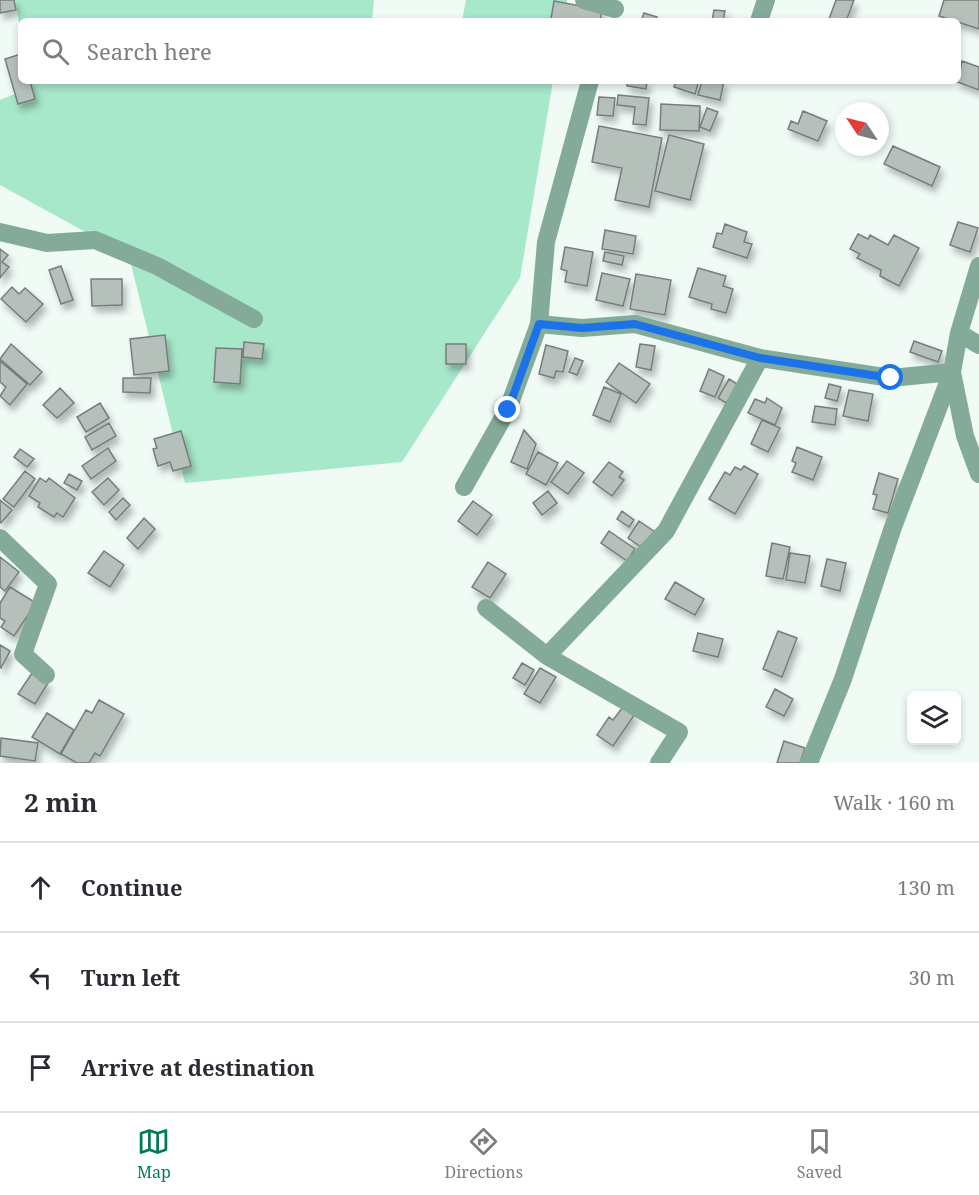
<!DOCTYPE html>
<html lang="en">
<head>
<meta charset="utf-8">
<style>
	body { margin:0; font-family:"Noto Serif",serif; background:#f7f7f7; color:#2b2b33 }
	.controls { position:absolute; right:18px; bottom:18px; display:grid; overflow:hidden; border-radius:9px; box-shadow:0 3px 9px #0003 }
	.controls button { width:54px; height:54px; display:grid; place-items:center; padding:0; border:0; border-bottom:2px solid #e1e1e2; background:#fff; color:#2b2b33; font:30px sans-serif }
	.compass { position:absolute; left:835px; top:102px; width:54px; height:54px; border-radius:50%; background:#fff; box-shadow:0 3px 9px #0003; rotate:305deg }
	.stop { position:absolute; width:18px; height:18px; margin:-14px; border:4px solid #1a73e8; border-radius:50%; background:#fff }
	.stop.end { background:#1a73e8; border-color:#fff; box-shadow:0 2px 6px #0008 }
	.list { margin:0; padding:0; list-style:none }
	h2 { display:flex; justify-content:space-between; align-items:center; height:78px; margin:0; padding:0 24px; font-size:26px }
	h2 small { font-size:20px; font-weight:400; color:#7c7c81 }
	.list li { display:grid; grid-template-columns:39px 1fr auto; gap:18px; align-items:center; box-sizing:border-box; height:90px; padding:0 24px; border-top:2px solid #e1e1e2 }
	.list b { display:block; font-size:22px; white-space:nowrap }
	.list em { font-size:20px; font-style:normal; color:#7c7c81 }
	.icon { flex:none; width:33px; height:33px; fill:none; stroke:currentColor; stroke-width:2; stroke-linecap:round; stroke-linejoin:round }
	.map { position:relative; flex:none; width:979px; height:763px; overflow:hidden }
	.search { position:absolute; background:#fff; box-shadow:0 3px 9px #0003; left:18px; right:18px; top:18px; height:66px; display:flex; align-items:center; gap:15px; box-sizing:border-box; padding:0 21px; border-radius:9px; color:#7c7c81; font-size:22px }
	.sheet { height:348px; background:#fff }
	nav { display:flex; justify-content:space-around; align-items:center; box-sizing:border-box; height:84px; border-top:2px solid #e1e1e2; background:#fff; font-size:16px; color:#7c7c81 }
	nav a { display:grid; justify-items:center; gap:3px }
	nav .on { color:#007956 }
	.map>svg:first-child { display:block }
	.green { fill:#a7e7ca }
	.building { fill:#b6c0bb; stroke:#757e7a; stroke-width:1.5; filter:url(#shadow) }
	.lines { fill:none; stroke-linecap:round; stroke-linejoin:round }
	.minor { stroke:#84ab99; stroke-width:18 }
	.route { stroke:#1a73e8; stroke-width:8 }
</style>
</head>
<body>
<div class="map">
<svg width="979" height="763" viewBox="0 0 979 763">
	<defs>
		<filter id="shadow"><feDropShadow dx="3.5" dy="6" stdDeviation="3" flood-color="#0004"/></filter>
	</defs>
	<rect width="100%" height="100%" fill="#f0fbf6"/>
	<path class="green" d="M15,0H374L372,21H21V33Z
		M466,0H567L564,21H462Z
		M30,81H553L520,278L402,462L185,483L129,256L0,185V100L30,88Z"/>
	<path class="building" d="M0,0H14L16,10L0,13Z
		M836,0H854L846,21L829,19Z
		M944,0H979V29L939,16Z
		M554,1L602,10L600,21L551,19Z
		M714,10L725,11L723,21H712Z
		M644,13L657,17L656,21H641Z
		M21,54V81H30L35,99L18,104L5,59Z
		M962,61L979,67V90L955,81H958Z
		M628,81H647L646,89L627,86Z
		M676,81H699L695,94L674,87Z
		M702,81H724L720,100L698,95Z
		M618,95L649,98L646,125L633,124L635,107L617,105Z
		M599,97L615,98L613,116L597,115Z
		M661,104L700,106L699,131L660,130Z
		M707,108L718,112L710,131L700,127Z
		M803,111L827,121L818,141L788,129L791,121L798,124Z
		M599,126L662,138L649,207L615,200L622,168L592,162Z
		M669,135L704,144L690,200L655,191Z
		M893,146L940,167L932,186L884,164Z
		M958,222L978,228L970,252L950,245Z
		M725,224L747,232L744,242L752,244L747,258L713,247L717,233L722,234Z
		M605,230L636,236L633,254L602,249Z
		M858,234L868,239L870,235L888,245L894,235L919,248L899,286L880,276L881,270L857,258L860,254L850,249Z
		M565,247L593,252L587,286L565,282L567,271L561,269Z
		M0,249L8,255L2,262L9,267L0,278Z
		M605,252L624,256L622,265L603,261Z
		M61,266L73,300L61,304L49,270Z
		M698,268L726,276L723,286L733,289L726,313L711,309L712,304L689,297Z
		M602,273L630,279L623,306L596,300Z
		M636,274L671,280L665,315L630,309Z
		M91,279H122V305L92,306Z
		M12,287L19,294L25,288L43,304L26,322L1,299Z
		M165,335L169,371L134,375L130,339Z
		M914,341L942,351L938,362L910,352Z
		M244,342L264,344L262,359L243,357Z
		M11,344L42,372L30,385L0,359Z
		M446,344H466V364H446Z
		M640,344L655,346L651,370L636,367Z
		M546,345L568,351L563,372L556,371L554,378L539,374Z
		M216,348L242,349L240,384L214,382Z
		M575,358L583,361L577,375L569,372Z
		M0,361L27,384L10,405L0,396L6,387L0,382Z
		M619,363L650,384L636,403L606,382Z
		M709,369L724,376L715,397L700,391Z
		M123,378H151L150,393L123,392Z
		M729,379L742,387L731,406L718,398Z
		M829,384L841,387L837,401L825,398Z
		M604,387L621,394L610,422L593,415Z
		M60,388L74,403L57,418L43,405Z
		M849,390L873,394L868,421L843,416Z
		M767,398L782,408L775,425L748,413L755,399L765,403Z
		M100,403L109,418L86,432L77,417Z
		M815,406L837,409L835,425L812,422Z
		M762,420L780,428L768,452L751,444Z
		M109,423L116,436L92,450L85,437Z
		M524,430L536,444L527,469L511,462Z
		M181,431L191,466L173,471L170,462L158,466L153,449L157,448L154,439Z
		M797,447L822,457L813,480L792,472L796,463L792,461Z
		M108,448L116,461L91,479L82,466Z
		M20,449L34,459L27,467L14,457Z
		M538,452L558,463L546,485L526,474Z
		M567,461L584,473L568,494L551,482Z
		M609,462L623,472L619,477L624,480L612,496L593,482Z
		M744,466L758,474L735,514L709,499L725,472L730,475L735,467L741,470Z
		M25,471L35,479L14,507L3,499Z
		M879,473L898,479L888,513L873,509L877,495L873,494Z
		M69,474L82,481L77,490L64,483Z
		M40,478L46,482L49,478L75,498L63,517L57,513L54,517L38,507L40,503L29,496Z
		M108,478L119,490L104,505L92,492Z
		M548,491L557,503L542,515L533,503Z
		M123,498L130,505L116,520L109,512Z
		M0,500L12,510L1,523L0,522Z
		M473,501L492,515L477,535L458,521Z
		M622,511L634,520L629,527L617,519Z
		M144,518L155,529L138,549L127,538Z
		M639,521L655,532L644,549L628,538Z
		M609,531L635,549L627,561L601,543Z
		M772,543L790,547L783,579L766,576Z
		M104,551L124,565L110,587L88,573Z
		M790,553L810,556L805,583L786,580Z
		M0,557L19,572L5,591L0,587Z
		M827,559L846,563L840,591L821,586Z
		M488,562L506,574L490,598L472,587Z
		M675,582L704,599L695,615L665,599Z
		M10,587L36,603L14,636L1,627L5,621L0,618V603Z
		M778,631L797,638L782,677L763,669Z
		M698,633L723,639L718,657L693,651Z
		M0,645L10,651L1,668L0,667Z
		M522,663L534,670L525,685L513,678Z
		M540,668L556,677L540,703L524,694Z
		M32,673L48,683L35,704L18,694Z
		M775,689L793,699L784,716L766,707Z
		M99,700L124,714L100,756L95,753L89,763H77L61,754L86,710L92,713Z
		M623,707L635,714L613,746L597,735L609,717L613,720Z
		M47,713L74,730L60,754L32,737Z
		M1,738L38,743L35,761L0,756Z
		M784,741L805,748L800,763H777Z"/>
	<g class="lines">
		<path class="minor" d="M584,0L615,9
			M759,21L766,0
			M0,232L47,243L95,240L157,266L254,319
			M539,324L582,328L635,324L760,358L891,378L952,372L965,436L979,474
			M959,333L979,345
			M464,487L508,409L539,324L546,242L590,81
			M0,538L48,584L23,654L46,675
			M486,608L547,656L679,732L659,763
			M547,656L666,531L760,358
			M809,763L843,679L893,527L952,372L959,333L979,266"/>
	</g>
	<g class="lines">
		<path class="route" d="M508,410L539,324L582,328L635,324L760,358L891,378"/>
	</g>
</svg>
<div class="controls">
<button><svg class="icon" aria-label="layers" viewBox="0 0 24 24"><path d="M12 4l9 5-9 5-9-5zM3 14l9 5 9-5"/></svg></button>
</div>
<svg class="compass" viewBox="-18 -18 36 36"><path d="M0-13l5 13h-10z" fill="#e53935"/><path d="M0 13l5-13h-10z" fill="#7c7c81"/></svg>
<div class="stop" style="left:891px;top:378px"></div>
<div class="stop end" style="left:508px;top:410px"></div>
<div class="search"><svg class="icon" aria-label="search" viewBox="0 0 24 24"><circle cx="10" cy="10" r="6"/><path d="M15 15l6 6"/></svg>Search here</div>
</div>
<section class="sheet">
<h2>2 min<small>Walk · 160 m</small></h2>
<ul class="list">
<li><svg class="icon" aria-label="ahead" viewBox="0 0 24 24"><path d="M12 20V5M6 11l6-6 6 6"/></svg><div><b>Continue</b></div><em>130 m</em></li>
<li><svg class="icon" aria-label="left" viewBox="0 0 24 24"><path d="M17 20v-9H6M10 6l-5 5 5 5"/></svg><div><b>Turn left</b></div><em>30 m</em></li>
<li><svg class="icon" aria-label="arrive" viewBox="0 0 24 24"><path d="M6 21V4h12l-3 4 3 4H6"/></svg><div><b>Arrive at destination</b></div></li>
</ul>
</section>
<nav>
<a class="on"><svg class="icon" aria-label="map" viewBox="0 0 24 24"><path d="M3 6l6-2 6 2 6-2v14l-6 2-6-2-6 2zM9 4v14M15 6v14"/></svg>Map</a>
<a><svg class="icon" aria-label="directions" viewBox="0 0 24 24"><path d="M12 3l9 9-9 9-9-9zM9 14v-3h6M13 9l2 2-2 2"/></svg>Directions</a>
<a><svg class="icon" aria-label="saved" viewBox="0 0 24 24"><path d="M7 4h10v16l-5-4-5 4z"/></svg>Saved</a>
</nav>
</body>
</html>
